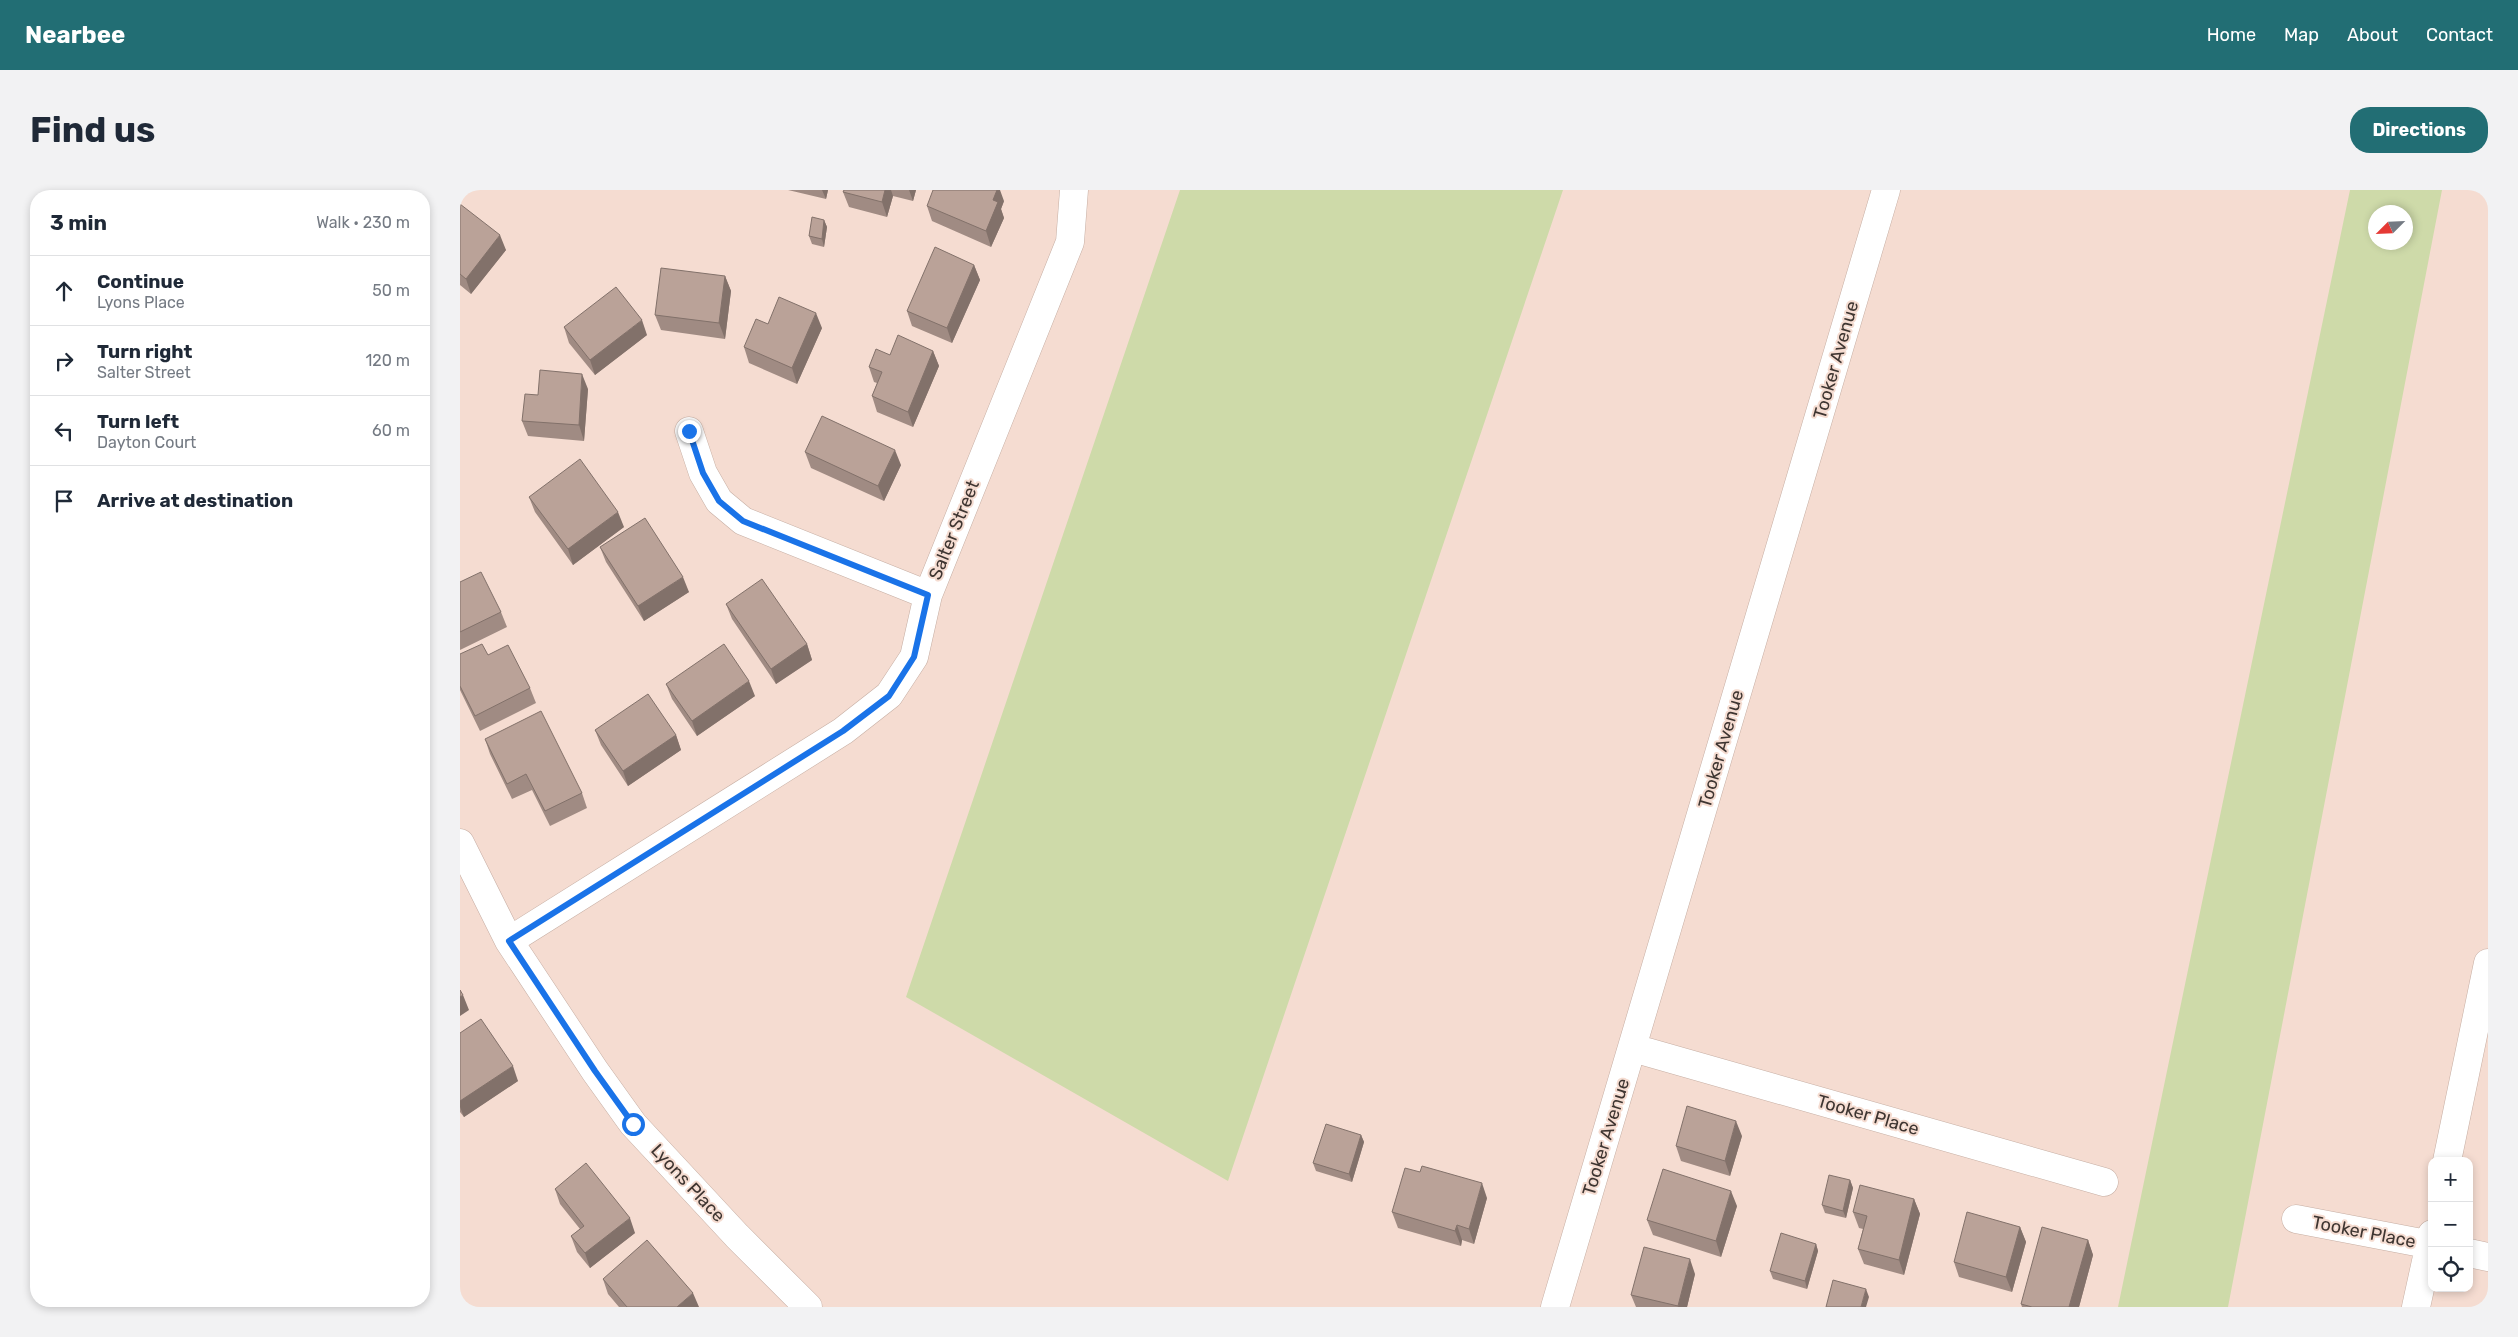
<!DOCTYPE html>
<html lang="en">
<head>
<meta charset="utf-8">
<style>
	body { margin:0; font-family:Rubik,sans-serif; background:#f2f2f3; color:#1f2937 }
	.controls { position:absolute; right:15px; bottom:15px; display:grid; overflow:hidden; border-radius:10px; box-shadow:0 2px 8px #0003 }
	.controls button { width:45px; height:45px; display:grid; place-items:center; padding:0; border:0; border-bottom:1px solid #e0e1e3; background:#fff; color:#1f2937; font:25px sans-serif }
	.compass { position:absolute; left:1908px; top:15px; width:45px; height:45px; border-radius:50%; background:#fff; box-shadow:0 2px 8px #0003; rotate:246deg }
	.stop { position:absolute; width:15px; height:15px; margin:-11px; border:4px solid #1a73e8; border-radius:50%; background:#fff }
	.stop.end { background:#1a73e8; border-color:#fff; box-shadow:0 1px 5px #0008 }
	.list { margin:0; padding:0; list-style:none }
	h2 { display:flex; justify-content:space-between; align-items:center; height:65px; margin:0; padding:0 20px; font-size:21px }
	h2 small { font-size:16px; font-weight:400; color:#747a83 }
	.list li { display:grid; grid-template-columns:32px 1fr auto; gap:15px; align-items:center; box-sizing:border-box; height:70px; padding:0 20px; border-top:1px solid #e0e1e3 }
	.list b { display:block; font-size:19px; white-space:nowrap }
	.list p { margin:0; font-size:16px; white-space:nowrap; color:#747a83 }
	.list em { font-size:16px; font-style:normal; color:#747a83 }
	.icon { flex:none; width:28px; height:28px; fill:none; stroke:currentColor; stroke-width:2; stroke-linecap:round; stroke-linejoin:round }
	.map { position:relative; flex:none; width:2028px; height:1117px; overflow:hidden; border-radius:20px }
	header { display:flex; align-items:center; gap:30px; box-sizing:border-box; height:70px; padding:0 25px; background:#226e74; color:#fff }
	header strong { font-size:24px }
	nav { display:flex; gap:28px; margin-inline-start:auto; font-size:18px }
	.intro { display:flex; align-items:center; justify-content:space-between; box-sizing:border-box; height:120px; padding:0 30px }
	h1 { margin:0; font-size:35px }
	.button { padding:12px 22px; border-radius:20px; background:#226e74; color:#fff; font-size:18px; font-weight:700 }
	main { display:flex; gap:30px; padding:0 30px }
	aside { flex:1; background:#fff; border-radius:20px; box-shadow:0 2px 8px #0003 }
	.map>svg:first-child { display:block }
	.green { fill:#cedaa9; fill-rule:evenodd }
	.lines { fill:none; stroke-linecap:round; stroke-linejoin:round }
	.minor-casing { stroke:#c6aea3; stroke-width:29 }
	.minor { stroke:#fff; stroke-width:28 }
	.wall { fill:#a08b83 }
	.shaded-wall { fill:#82716a }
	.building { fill:#baa298; stroke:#82716a }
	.route { stroke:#1a73e8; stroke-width:6 }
	.labels { text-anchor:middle; stroke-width:4; stroke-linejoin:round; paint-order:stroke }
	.street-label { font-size:18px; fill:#3e3531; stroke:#f5dcd1 }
</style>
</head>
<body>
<header>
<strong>Nearbee</strong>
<nav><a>Home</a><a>Map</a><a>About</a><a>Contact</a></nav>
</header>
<div class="intro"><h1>Find us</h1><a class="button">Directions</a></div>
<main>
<aside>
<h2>3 min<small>Walk · 230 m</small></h2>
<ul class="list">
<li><svg class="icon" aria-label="ahead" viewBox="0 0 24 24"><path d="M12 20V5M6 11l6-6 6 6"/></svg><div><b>Continue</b><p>Lyons Place</p></div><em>50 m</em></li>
<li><svg class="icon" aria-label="right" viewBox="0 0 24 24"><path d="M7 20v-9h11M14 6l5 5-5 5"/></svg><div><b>Turn right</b><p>Salter Street</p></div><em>120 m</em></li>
<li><svg class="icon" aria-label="left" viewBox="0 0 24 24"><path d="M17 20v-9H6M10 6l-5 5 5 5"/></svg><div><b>Turn left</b><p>Dayton Court</p></div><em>60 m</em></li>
<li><svg class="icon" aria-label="arrive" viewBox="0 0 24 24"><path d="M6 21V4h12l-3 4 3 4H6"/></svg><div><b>Arrive at destination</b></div></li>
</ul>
</aside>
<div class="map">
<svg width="2028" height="1117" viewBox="0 0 2028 1117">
	<rect width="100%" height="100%" fill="#f5dcd1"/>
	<path class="green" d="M720,0H1103L768,991L446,807Z
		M1890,0H1982L1768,1117H1658ZM1916,22H1946V52H1916Z"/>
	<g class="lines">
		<defs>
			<path id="minor" d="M229,241L243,283L259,311L283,331L468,405
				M0,653L49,751L135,881L173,934L277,1046L348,1117
				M49,751L383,541L429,505L454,467L468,405L610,52L614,0
				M1173,858L1644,992
				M1987,971L2028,773
				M1836,1029L1972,1055
				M2009,1063L2028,1067
				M1095,1117L1426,0
				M1956,1117L1972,1044"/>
		</defs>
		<use href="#minor" class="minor-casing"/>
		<use href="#minor" class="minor"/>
	</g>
	<path class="wall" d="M328,0H368L366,9Z
		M384,0H456L453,11L433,6L427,27L389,17L383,2Z
		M544,11L541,19L544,28L531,57L472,31L467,16Z
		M0,14L46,60L11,104L0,95Z
		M364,30L367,37L364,57L352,54L349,46Z
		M514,75L520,90L492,153L452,136L447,121Z
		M265,86L271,101L265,149L201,140L195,125Z
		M308,134L362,138L337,194L289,173L284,157Z
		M104,137L187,145L135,185L109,153Z
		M473,161L479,176L453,237L417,222L412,206L417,193L414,192L409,177L430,165Z
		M128,199L124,251L68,246L62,231L78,205Z
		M345,262L441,275L424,311L351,278Z
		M69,307L164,337L113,375L75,322Z
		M140,357L229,402L184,431L146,372Z
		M0,392L41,422L47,437L0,460Z
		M266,414L347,454L352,470L316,494L272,429Z
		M0,464L28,465L70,498L76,513L20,541L0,500Z
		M206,494L295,506L237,546L212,509Z
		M135,540L216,545L221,560L168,596L141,555Z
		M25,549L122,603L127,618L90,636L72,600L52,609L30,564Z
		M0,843L58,891L4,927L0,922Z
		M901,945L904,952L892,992L856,981L853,973Z
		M1282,946L1270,986L1221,971L1216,956Z
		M1390,990L1393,998L1386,1028L1365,1023L1362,1015Z
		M95,999L175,1043L130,1078L117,1062L111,1046L120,1039L100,1014Z
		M1027,1008L1014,1054L1002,1050L1001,1056L938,1038L932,1022Z
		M1454,1009L1460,1024L1444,1085L1404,1074L1398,1059L1403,1039L1399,1038L1393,1022Z
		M1277,1016L1261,1067L1193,1045L1187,1030Z
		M1560,1037L1566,1052L1552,1102L1499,1087L1494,1072Z
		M1628,1050L1633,1065L1619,1117H1562L1561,1114Z
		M1356,1054L1358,1061L1347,1099L1313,1089L1310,1081Z
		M1235,1084L1227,1117H1176L1171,1105Z
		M143,1089L239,1117H159L148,1104Z"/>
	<path class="shaded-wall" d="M362,0H368L366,9Z
		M425,0H431L433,6L427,27L422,12Z
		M449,0H456L453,11Z
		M532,0H540L544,11L541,19L544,28L531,57L526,41L533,10Z
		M364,30L367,37L364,57L362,49Z
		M40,45L46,60L11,104L6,89Z
		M514,75L520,90L492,153L487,138Z
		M265,86L271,101L265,149L259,133Z
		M356,123L362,138L337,194L332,178Z
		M182,130L187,145L135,185L130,170Z
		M473,161L479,176L453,237L448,222Z
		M122,184L128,199L124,251L119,235Z
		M435,260L441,275L424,311L418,296Z
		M158,322L164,337L113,375L108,359Z
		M223,387L229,402L184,431L178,416Z
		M347,454L352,470L316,494L311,479Z
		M289,491L295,506L237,546L232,531Z
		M216,545L221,560L168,596L163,581Z
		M3,805L9,820L0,826V807Z
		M53,876L58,891L4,927L0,917V911Z
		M1276,931L1282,946L1270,986L1265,971Z
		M901,945L904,952L892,992L889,984Z
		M1390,990L1393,998L1386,1028L1383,1021Z
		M1022,993L1027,1008L1014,1054L1009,1039Z
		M1271,1001L1277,1016L1261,1067L1256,1051Z
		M1454,1009L1460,1024L1444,1085L1439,1070Z
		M170,1028L175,1043L130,1078L125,1063Z
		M997,1035L1002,1050L1001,1056L995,1041Z
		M1560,1037L1566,1052L1552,1102L1546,1087Z
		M1628,1050L1633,1065L1619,1117H1609Z
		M1356,1054L1358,1061L1347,1099L1345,1091Z
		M1230,1069L1235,1084L1227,1117H1218Z
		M1406,1099L1409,1107L1406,1117H1401Z
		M233,1103L239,1117H217Z"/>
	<path class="building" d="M384,0H425L422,12L383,2Z
		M473,0H537L533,10L538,12L526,41L467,16Z
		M0,14L40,45L6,89L0,84Z
		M352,27L364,30L362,49L349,46Z
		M475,57L514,75L487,138L447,121Z
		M201,78L265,86L259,133L195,125Z
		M156,97L182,130L130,170L104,137Z
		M319,107L356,123L332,178L284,157L296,129L308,134Z
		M438,145L473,161L448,222L412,206L422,182L409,177L416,159L430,165Z
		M80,180L122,184L119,235L62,231L65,204L78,205Z
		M362,226L435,260L418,296L345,262Z
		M120,269L158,322L108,359L69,307Z
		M185,328L223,387L178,416L140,357Z
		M21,382L41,422L0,442V392Z
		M302,389L347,454L311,479L266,414Z
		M22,454L28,465L48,455L70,498L15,526L0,496V464Z
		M264,454L289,491L232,531L206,494Z
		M188,504L216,545L163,581L135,540Z
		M81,521L122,603L85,621L66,584L47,594L25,549Z
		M0,800L3,805L0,807Z
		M21,829L53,876L0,911V843Z
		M1227,916L1276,931L1265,971L1216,956Z
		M866,934L901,945L889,984L853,973Z
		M126,973L170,1028L125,1063L111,1046L124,1036L95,999Z
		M962,976L1022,993L1009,1039L997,1035L995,1041L932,1022L945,978L960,982Z
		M1203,979L1271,1001L1256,1051L1187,1030Z
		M1369,985L1390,990L1383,1021L1362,1015Z
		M1400,995L1454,1009L1439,1070L1398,1059L1407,1026L1393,1022Z
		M1507,1022L1560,1037L1546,1087L1494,1072Z
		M1582,1037L1628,1050L1609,1117H1572L1561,1114Z
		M1321,1043L1356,1054L1345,1091L1310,1081Z
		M187,1050L233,1103L217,1117H167L143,1089Z
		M1184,1057L1230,1069L1218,1116L1171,1105Z
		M1373,1090L1406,1099L1401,1117H1366Z"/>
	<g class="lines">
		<path class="route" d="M173,934L135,881L49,751L383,541L429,506L454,467L468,405L283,331L259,311L243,283L229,241"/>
	</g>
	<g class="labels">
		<g class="street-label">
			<text transform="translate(1376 170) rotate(-74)" y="6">Tooker Avenue</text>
			<text transform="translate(494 340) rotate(-68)" y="6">Salter Street</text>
			<text transform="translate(1261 559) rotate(-74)" y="6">Tooker Avenue</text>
			<text transform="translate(1408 925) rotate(16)" y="6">Tooker Place</text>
			<text transform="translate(1146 947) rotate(-73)" y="6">Tooker Avenue</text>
			<text transform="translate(228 993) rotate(47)" y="6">Lyons Place</text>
			<text transform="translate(1904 1042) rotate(11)" y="6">Tooker Place</text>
		</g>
	</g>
</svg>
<div class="controls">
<button>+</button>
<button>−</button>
<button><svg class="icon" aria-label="locate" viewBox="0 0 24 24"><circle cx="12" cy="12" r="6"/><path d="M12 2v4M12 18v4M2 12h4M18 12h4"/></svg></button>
</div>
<svg class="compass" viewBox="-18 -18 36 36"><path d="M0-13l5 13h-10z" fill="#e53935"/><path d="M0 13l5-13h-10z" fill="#747a83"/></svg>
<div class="stop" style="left:173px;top:934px"></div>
<div class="stop end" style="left:229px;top:241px"></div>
</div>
</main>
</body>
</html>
